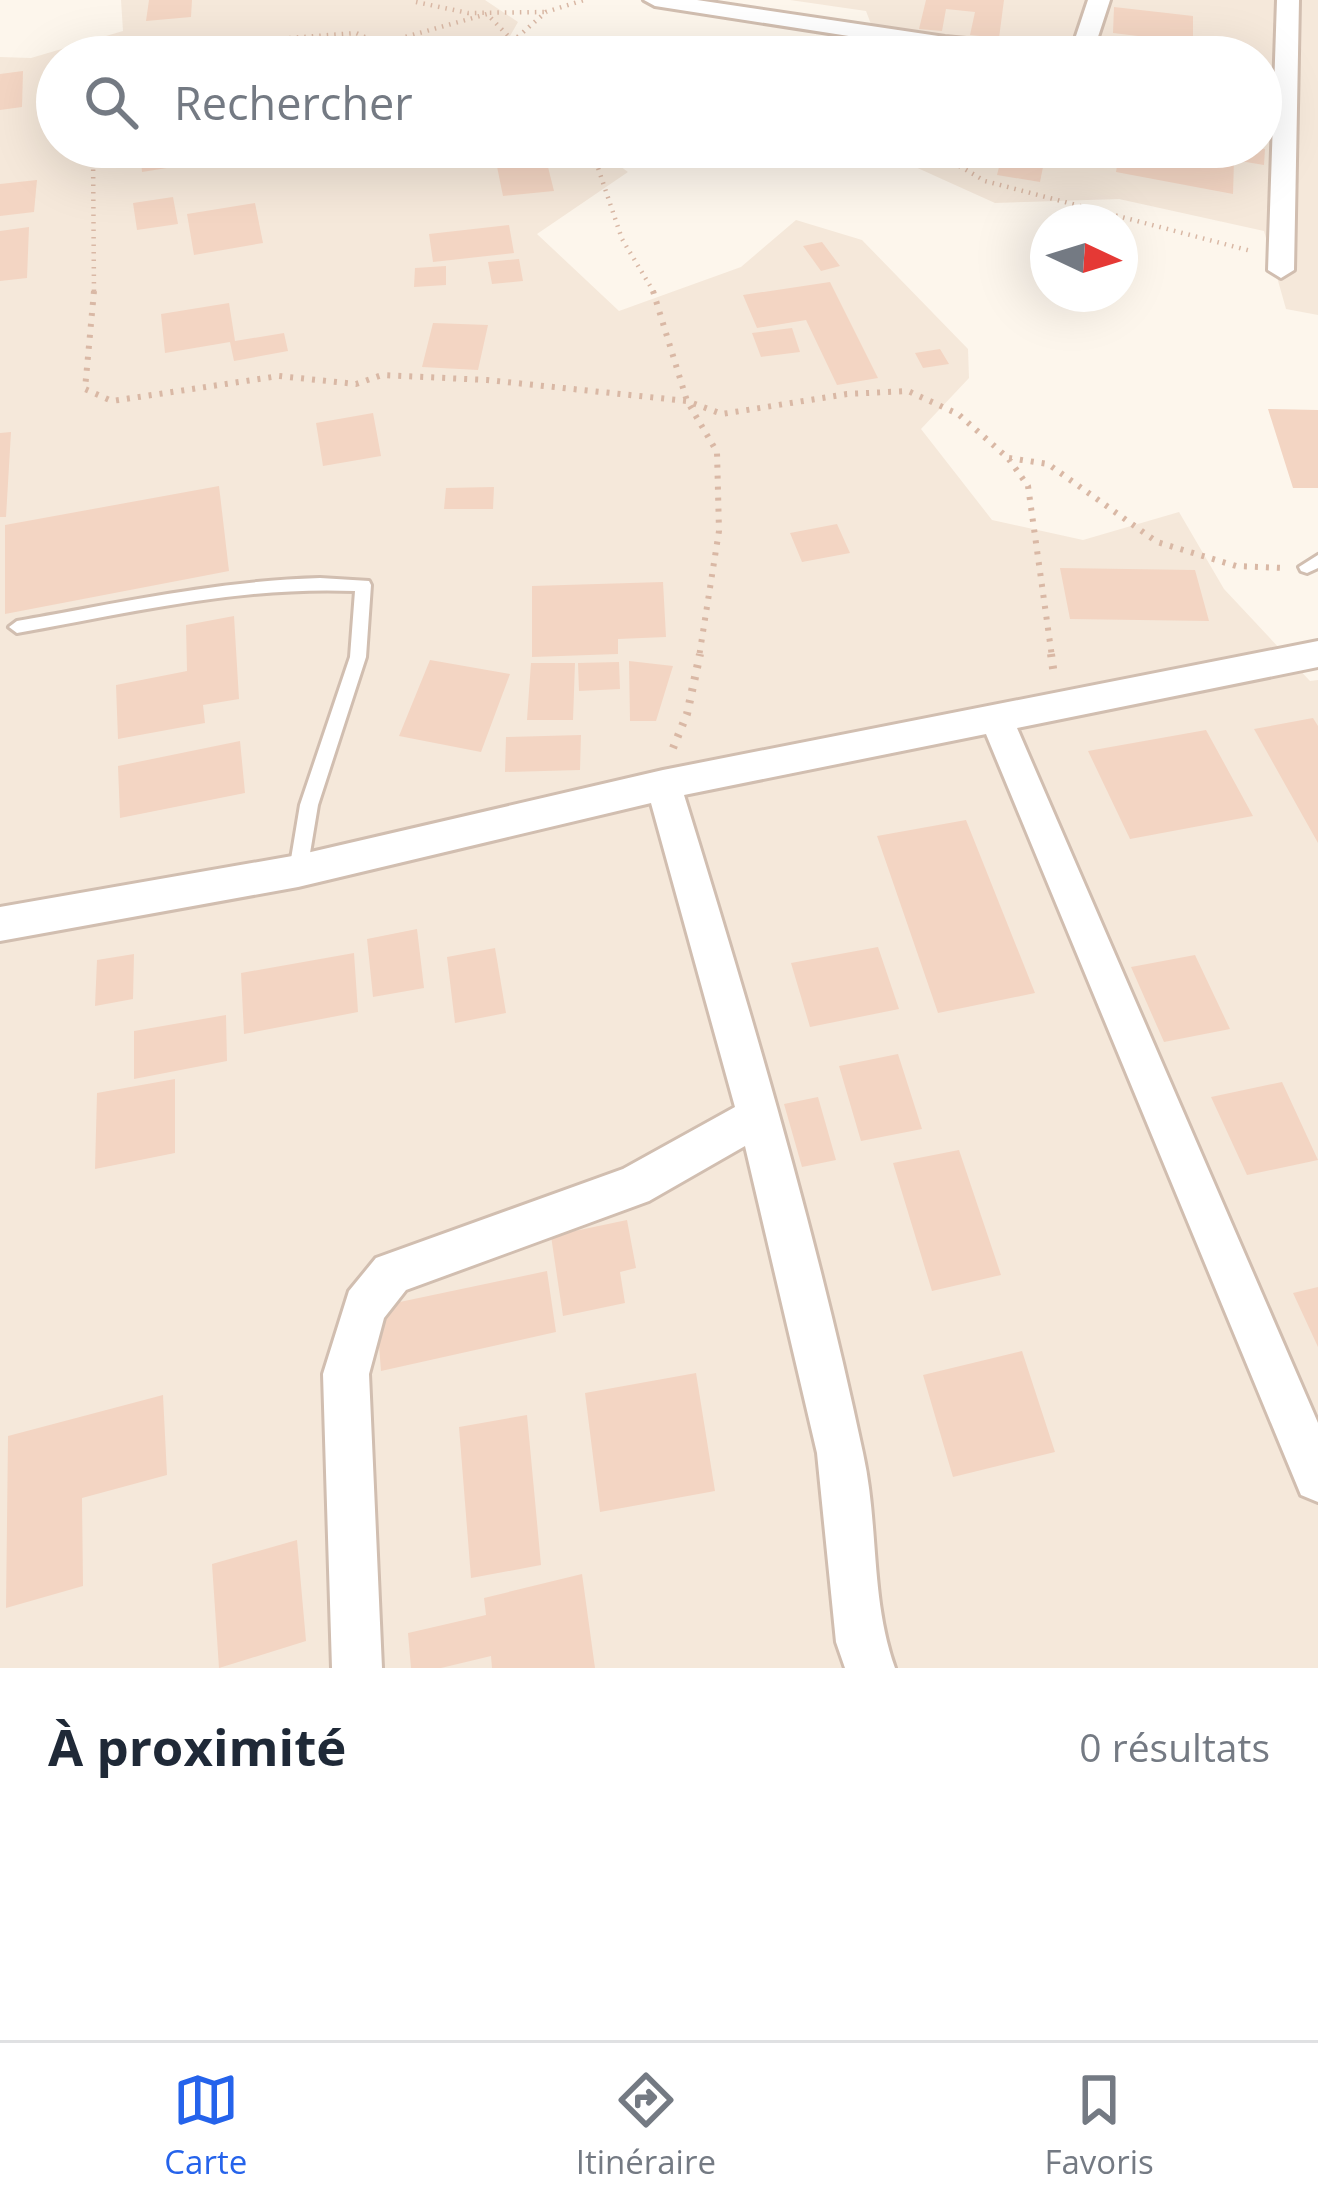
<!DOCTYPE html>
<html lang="fr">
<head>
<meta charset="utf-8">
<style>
	body { margin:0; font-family:"Open Sans",sans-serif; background:#f6f6f7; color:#1f2937 }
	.compass { position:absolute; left:1030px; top:204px; width:108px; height:108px; border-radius:50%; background:#fff; box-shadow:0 12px 48px #0002; rotate:94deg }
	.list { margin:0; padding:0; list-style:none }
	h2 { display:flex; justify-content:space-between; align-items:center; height:156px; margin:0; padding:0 48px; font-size:51px }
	h2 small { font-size:39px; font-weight:400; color:#747a83 }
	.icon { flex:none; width:66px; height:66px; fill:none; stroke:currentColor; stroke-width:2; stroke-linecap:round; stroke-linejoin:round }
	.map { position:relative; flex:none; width:1318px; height:1668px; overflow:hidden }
	.search { position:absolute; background:#fff; box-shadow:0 12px 48px #0002; left:36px; right:36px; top:36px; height:132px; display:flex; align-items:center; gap:30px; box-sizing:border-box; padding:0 42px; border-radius:66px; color:#747a83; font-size:45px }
	.sheet { height:372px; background:#fff }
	nav { display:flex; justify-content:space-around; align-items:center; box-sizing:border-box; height:168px; border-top:3px solid #e0e1e3; background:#fff; font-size:33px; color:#747a83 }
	nav a { display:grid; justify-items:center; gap:6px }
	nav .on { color:#2563eb }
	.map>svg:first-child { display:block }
	.residential { fill:#f5e8da }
	.building { fill:#f3d5c3 }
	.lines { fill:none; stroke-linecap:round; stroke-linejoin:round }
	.lane-casing { stroke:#d1beb0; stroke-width:6 }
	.street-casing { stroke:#d1beb0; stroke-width:6 }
	.path-far2 { stroke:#d9b8a5; stroke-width:4.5; stroke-dasharray:1.5 6; stroke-linecap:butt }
	.path-far1 { stroke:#d9b8a5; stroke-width:6; stroke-dasharray:3 8; stroke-linecap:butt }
	.path { stroke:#d9b8a5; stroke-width:8; stroke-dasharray:3 9; stroke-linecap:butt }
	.lane { fill:#fff; fill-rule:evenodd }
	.street { fill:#fff; fill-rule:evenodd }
</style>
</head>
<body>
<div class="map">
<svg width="1318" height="1668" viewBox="0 0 1318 1668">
	<rect width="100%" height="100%" fill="#fdf6ec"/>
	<path class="residential" d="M121,0H485L518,22L498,57H57V147H594L628,172L537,234L619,311L741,267L796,220L862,240L968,349L969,378L921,429L992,520L1083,540L1179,512L1224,589L1310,681L1318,680V1668H0V57L31,58L123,31Z
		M790,0H1318V315L1286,309L1264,231L1119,199L995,203L871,147H1261V57H849L882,53L866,11Z"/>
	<path class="building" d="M149,0H192L191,17L146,21Z
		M926,0H1004L999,38L970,35L975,12L946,9L942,31L919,29Z
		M1114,7L1193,16V57H1163V39L1113,33Z
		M462,39L469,57H421L417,45Z
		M23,71L22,107L0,110V74Z
		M140,147H196L198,163L142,172Z
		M493,147H543L544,152L579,147L584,163L548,167L554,191L503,196Z
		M1120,147H1252L1265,149L1264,165L1234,160L1233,194L1116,172Z
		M1002,155L1044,162L1040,182L997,175Z
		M37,180L34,212L0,216V184Z
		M173,197L178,224L137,230L133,203Z
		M255,203L263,243L194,255L187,214Z
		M509,225L514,253L433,262L429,234Z
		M29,227L27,278L0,281V231Z
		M822,242L840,266L821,271L803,246Z
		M519,259L523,281L492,284L488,262Z
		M446,266V285L414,287L415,268Z
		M830,282L878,378L837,385L806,320L757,328L743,295Z
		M229,303L235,341L284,333L288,351L234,361L230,342L165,353L161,314Z
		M433,323L488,325L478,370L422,367Z
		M792,328L800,352L761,357L752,333Z
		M940,349L949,364L923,368L915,353Z
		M1268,409L1318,410V488H1293Z
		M373,413L381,456L323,466L316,423Z
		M11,432L6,517H0V433Z
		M219,486L229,571L5,614V525Z
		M494,487L493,509H444L446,488Z
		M837,524L850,553L802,562L790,533Z
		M1060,568L1195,570L1209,621L1070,619Z
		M663,582L666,637L618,639V654L532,657V586Z
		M234,616L239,699L203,705L205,723L118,739L116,685L187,671L186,625Z
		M430,660L510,674L481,752L399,736Z
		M629,661L673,666L656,721H630Z
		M619,662L620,689L579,691L578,663Z
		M531,663H575L573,720H527Z
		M1313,718L1318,726V843L1254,729Z
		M1206,730L1253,816L1130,839L1088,751Z
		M581,735L580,770L505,772L506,737Z
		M240,741L245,793L120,818L118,766Z
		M966,820L1035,993L938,1013L877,836Z
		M417,929L424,988L373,997L367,939Z
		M878,947L899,1009L810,1027L791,963Z
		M495,948L506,1013L455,1023L447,957Z
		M354,953L358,1012L244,1034L241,973Z
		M134,954L133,999L95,1006L97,960Z
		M1195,955L1230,1029L1164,1042L1131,967Z
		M226,1015L227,1061L134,1079V1031Z
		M898,1054L922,1129L861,1141L839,1066Z
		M175,1079V1153L95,1169L97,1093Z
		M1282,1082L1318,1160L1247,1175L1211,1097Z
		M818,1097L836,1160L802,1167L784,1104Z
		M959,1150L1001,1275L932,1291L893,1163Z
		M627,1220L636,1268L620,1272L625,1303L563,1316L551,1236Z
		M547,1271L556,1332L381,1371L376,1307Z
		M1318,1287V1347L1293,1293Z
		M1022,1351L1055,1452L953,1477L923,1375Z
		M696,1373L715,1491L600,1512L585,1393Z
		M163,1395L167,1475L82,1498L83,1586L6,1608L8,1436Z
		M527,1415L541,1565L471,1578L459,1427Z
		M297,1540L306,1641L219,1668L212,1564Z
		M582,1574L595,1668H492L491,1656L441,1668H411L408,1633L486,1615L484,1598Z"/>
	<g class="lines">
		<defs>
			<path id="lane" d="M1318,555V568L1307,573L1301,571L1299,567Z
				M320,578L369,581L371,585L366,657L318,805L307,871L304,877L298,879L292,877L289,871L300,805L350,657L355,591C240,586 129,613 17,633L9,627L17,621C118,603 217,581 320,578Z"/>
			<path id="street" d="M644,0H697L945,37L1063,48L1073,45L1088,0H1110L1094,49L1080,57L945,51L655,6Z
				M1277,0H1299L1294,270L1281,278L1268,270Z
				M1318,641V667L1017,728L1318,1423V1502L1301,1495L986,734L684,795C751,1012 816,1231 863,1453C879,1525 870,1598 895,1668H845L836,1642L817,1453L745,1146L649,1201L406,1290L384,1318L369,1374L382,1668H332L323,1374L349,1291L376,1258L623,1169L735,1107L651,803L298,887L0,941V907L298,855L663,770Z"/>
		</defs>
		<use href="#lane" class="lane-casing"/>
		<use href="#street" class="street-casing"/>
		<path class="path-far2" d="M416,2L468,13L546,12
			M134,57L156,48L356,33L380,44L487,14L513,41
			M517,57L513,41L546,12L584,0
			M93,147L94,294
			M591,147L622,239L655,294
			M927,147L985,181L1251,251"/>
		<path class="path-far1" d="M94,291L85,389L112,401L279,376L356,384L382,375L487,380L687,401L722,414L847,394L908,391L958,414L1008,458L1028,486L1052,657
			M653,291L687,401L717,452L719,531L699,657
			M1009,458L1048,464L1157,542L1236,566L1283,568"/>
		<path class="path" d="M1051,654L1054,675
			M673,748L687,714L700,654"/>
		<use href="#lane" class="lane"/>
		<use href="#street" class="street"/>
	</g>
</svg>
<svg class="compass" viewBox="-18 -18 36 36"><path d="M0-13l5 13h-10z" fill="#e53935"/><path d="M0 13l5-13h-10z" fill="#747a83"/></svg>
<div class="search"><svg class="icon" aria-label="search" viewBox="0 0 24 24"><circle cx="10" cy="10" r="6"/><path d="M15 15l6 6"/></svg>Rechercher</div>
</div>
<section class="sheet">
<h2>À proximité<small>0 résultats</small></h2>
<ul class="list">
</ul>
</section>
<nav>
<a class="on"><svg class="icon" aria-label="map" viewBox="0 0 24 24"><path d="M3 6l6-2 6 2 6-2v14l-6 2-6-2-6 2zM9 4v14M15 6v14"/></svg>Carte</a>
<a><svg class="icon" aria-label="directions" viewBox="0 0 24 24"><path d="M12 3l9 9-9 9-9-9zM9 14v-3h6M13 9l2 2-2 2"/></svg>Itinéraire</a>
<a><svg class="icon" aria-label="saved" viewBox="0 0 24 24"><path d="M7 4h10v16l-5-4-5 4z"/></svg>Favoris</a>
</nav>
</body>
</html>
